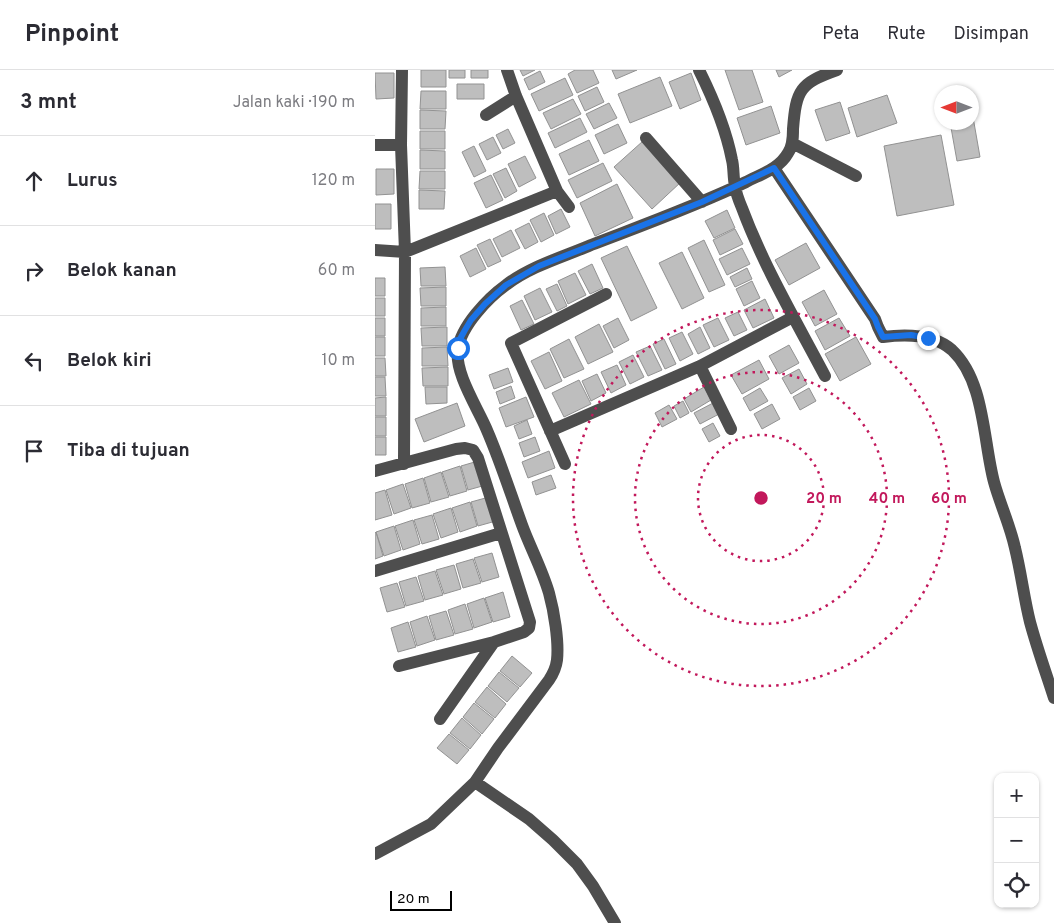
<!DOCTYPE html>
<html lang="id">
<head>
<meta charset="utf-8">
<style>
	body { margin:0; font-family:Overpass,sans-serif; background:#f2f2f3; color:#2b2b33 }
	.controls { position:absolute; right:15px; bottom:15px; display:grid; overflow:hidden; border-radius:10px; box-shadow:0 1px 4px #0004 }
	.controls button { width:45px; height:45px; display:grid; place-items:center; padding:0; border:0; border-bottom:1px solid #e1e1e2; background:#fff; color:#2b2b33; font:25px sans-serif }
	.compass { position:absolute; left:559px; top:15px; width:45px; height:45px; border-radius:50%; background:#fff; box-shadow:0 1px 4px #0004; rotate:270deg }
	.scale { position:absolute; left:15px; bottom:12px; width:62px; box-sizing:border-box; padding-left:5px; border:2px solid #000; border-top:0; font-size:14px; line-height:18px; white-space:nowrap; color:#000; -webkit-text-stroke:4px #fff; paint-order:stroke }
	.stop { position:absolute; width:15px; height:15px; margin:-11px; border:4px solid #1a73e8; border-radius:50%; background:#fff }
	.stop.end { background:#1a73e8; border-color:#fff; box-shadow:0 1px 5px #0008 }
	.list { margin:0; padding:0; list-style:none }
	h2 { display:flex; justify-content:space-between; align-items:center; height:65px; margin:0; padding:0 20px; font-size:21px }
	h2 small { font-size:16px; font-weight:400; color:#7c7c81 }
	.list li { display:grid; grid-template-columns:32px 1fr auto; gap:15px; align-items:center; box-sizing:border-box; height:90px; padding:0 20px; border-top:1px solid #e1e1e2 }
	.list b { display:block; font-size:19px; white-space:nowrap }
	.list em { font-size:16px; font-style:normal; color:#7c7c81 }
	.icon { flex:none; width:28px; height:28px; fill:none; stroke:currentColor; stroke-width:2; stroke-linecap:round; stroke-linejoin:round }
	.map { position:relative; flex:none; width:679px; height:853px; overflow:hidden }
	header { display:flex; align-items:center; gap:30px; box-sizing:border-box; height:70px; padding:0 25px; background:#fff; border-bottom:1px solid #e1e1e2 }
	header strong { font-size:24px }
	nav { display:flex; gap:28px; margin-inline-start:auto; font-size:18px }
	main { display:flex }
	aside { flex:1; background:#fff }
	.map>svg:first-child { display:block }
	.building { fill:#bebebe; stroke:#929292 }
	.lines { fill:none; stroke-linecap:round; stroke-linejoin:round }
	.minor { stroke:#4e4e4e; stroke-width:12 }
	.route { stroke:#1a73e8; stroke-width:6 }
	.ring { fill:none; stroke:#c2185b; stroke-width:2.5; stroke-dasharray:2.5 5 }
	.centre { fill:#c2185b; stroke:#fff; stroke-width:2.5 }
	.ring-label { font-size:15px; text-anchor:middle; font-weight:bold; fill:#c2185b; stroke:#fff; stroke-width:4; stroke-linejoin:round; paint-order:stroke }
</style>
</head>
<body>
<header>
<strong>Pinpoint</strong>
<nav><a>Peta</a><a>Rute</a><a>Disimpan</a></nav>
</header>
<main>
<aside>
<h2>3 mnt<small>Jalan kaki · 190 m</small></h2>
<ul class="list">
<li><svg class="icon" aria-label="ahead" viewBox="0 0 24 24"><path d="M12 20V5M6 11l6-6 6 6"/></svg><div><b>Lurus</b></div><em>120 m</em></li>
<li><svg class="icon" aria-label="right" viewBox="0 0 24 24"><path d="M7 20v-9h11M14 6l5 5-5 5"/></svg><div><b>Belok kanan</b></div><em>60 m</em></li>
<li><svg class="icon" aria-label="left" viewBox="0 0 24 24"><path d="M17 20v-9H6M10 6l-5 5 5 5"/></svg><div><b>Belok kiri</b></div><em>10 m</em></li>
<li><svg class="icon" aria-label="arrive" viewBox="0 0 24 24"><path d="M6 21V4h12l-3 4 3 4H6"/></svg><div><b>Tiba di tujuan</b></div></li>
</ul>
</aside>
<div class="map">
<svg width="679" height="853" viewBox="0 0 679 853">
	<rect width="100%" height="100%" fill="#fff"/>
	<path class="building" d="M46,0H71V17H46Z
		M74,0H90V8H74Z
		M96,0H113V8H96Z
		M145,0H160L148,6Z
		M200,0H218L224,13L202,23L193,4Z
		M237,0H262L241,9Z
		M350,0H377L388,32L364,40Z
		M401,0H417L404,7Z
		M165,1L170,12L154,20L149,9Z
		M0,3H19V28L1,29Z
		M316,3L326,30L305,39L294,12Z
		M285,7L297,36L255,53L243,24Z
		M190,8L198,25L164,41L156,24Z
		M82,14H109V29H82Z
		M222,17L229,32L210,41L203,26Z
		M46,21H71V39H45Z
		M512,25L522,53L482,67L473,38Z
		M198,29L206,44L176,59L168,43Z
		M465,32L475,63L451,71L440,40Z
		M234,33L242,48L219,59L211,44Z
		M396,36L405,63L371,75L362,48Z
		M45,40L71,41L70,59H45Z
		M596,47H598L605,87L582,91L575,52H596Z
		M205,48L212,62L180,78L173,63Z
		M243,54L252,73L229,84L220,65Z
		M133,59L140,73L128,79L121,65Z
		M45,61H70V79H45Z
		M566,65L579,135L522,146L509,76Z
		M118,67L126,83L112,90L104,74Z
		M214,70L224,91L194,105L184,84Z
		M268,71L306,112L277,139L239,97Z
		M99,76L111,101L99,107L87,82Z
		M45,80L70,81V99H45Z
		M150,86L161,108L144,117L133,94Z
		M228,93L237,111L202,128L193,110Z
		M131,98L142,121L130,128L118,104Z
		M1,99H19V124L1,125Z
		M45,101H70V119H44Z
		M116,105L128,130L111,138L99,113Z
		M242,114L258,148L220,166L205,133Z
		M44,120L70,121L69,139H44Z
		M0,134H16V159H0Z
		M186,139L195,157L181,164L173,146Z
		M352,140L360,158L339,168L330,151Z
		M169,143L179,165L166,172L155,150Z
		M154,153L163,172L150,179L140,160Z
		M360,159L368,174L345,185L338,170Z
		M136,160L145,178L127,187L118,169Z
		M115,169L126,191L113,197L102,175Z
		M329,170L350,215L334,222L313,178Z
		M431,173L445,198L414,215L400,190Z
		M252,176L282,238L256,251L226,188Z
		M101,178L111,199L95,207L85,186Z
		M367,178L375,194L352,205L344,189Z
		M307,182L329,228L307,239L284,193Z
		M217,194L228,218L215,224L203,201Z
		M70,197L71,216H46L45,198Z
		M372,198L377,209L360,217L355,207Z
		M200,203L211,225L193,234L183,211Z
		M0,208H10V226H0Z
		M377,211L385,228L369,236L361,219Z
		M182,214L192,236L182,241L171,219Z
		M71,217V236H46L45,218Z
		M165,218L177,242L160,250L149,226Z
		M449,220L462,244L440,256L427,232Z
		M0,228H10V246H0Z
		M390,229L399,248L378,258L369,240Z
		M147,230L159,254L146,260L135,236Z
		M71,237V256H46V238Z
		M363,242L372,260L359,266L350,248Z
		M0,248H10V266H0Z
		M243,248L254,270L239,278L228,256Z
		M343,248L354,270L339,277L328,255Z
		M464,248L475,266L450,280L440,261Z
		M224,254L238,282L213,294L200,267Z
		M72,257V276H47L46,258Z
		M325,257L335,278L323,284L313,264Z
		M307,262L318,284L305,291L294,268Z
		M0,267H10V286H0Z
		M481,267L496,294L465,311L450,284Z
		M194,269L209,299L189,308L175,279Z
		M289,269L301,294L290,299L278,274Z
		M414,275L424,293L404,304L394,286Z
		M275,276L287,300L273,306L261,282Z
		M72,277L73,296H47V278Z
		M174,282L187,311L170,319L156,291Z
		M258,285L269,307L255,314L244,292Z
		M0,288H10L11,306H0Z
		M384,290L394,309L367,324L356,305Z
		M242,295L251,315L236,323L226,302Z
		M73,297V316H48L47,298Z
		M133,298L138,312L119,319L114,305Z
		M424,299L432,314L416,324L407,308Z
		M222,304L231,323L216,331L207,311Z
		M0,307H10L11,326H0Z
		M204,310L216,334L189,347L177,323Z
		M136,316L140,328L125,334L121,322Z
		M50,317H72V333L51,334Z
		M329,317L336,330L316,342L309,329Z
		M385,318L393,331L375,341L368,328Z
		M434,318L441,331L425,340L418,327Z
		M11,327V346H0V328Z
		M151,327L159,347L131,357L124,338Z
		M308,331L314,343L305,348L299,336Z
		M340,332L346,343L325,354L319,343Z
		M82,333L90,356L49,372L40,349Z
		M397,334L405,349L387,359L379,344Z
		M294,335L302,349L287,357L280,343Z
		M0,347H11V366H0Z
		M152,350L157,364L144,369L139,356Z
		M338,353L345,366L334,372L327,359Z
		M0,367H11V385H0Z
		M160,367L165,381L149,387L144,373Z
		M174,381L180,398L153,408L147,392Z
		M103,391L111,415L93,420L86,396Z
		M85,396L92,421L75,426L67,402Z
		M66,402L74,427L56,432L49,408Z
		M176,405L181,418L161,425L157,412Z
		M48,408L55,433L37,438L30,414Z
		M28,414L36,438L19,444L11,420Z
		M10,420L17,445L0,450V423Z
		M114,427L121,451L103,456L96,432Z
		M95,432L102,456L85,462L77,438Z
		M76,438L83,462L66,468L58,444Z
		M57,445L64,469L47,474L39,450Z
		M38,450L45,474L28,480L20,456Z
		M19,456L26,480L9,486L1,462Z
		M1,462L8,486L0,489V463Z
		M117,483L124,507L107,512L99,488Z
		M98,489L106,513L88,518L81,494Z
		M79,495L86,519L69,524L61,500Z
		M60,501L68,525L50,530L43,506Z
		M41,507L49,531L31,536L24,512Z
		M22,513L30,537L12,542L5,518Z
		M128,522L135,547L118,552L110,528Z
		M109,528L117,552L99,558L92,534Z
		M90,534L98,559L80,564L73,540Z
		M71,541L79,565L61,570L54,546Z
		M52,546L60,570L42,576L35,552Z
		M33,552L41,577L23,582L16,558Z
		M137,586L157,603L145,617L125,601Z
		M124,602L144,618L132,632L113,616Z
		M112,617L131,634L120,648L100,632Z
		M99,633L119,649L107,664L88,647Z
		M87,648L106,665L95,679L75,663Z
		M74,664L94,680L82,694L62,678Z"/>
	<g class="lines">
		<path class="minor" d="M27,0L26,75L30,182L29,394
			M132,0L141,26L182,121L194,137
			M324,0C338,28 351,59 357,90C359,98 358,107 360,116C361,123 364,131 367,138C389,197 421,251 450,306
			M111,45L141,26
			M271,68L327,132
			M417,73L481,106
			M0,75H26
			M399,98L500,249L503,257L508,267C531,264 559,264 577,280C610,311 608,371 619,412C625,434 635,455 640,478C646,502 649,528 655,552C662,578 671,603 679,628
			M0,180L30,182L182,121
			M325,296L356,359
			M175,361L325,296L418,247
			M190,394L136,273L231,224
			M0,401L81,379L90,378L98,380L103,388L155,552L154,558L149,562L119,572L24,596
			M0,501L126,463
			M65,649L119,572
			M100,712L154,749L178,770L202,794L218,816L240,853
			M0,784L56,754L100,712L123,678L174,610C178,604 181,598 182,590C184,571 179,541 174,523C167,499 155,477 147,455C135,422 125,390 111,358C102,337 79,302 83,279C86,256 113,228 131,215C156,196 188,187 216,175C268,155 321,136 371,112C386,104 404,99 413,83C418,76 418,67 418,59C421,20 425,13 462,0"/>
	</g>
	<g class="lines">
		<path class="route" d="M83,278L85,269L90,260L96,250L110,234L131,215L164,196L327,132L399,98L500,249L503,257L508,267L536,265L553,268"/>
	</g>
	<g class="ring">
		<circle cx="386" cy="428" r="63"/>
		<circle cx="386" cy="428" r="126"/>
		<circle cx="386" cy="428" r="188"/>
	</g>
	<circle cx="386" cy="428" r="8" class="centre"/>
	<g class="ring-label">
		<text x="449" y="433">20 m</text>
		<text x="512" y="433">40 m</text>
		<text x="574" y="433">60 m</text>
	</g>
</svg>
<div class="controls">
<button>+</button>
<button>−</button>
<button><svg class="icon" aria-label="locate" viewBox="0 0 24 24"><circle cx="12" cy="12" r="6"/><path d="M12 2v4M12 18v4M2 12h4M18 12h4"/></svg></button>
</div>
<svg class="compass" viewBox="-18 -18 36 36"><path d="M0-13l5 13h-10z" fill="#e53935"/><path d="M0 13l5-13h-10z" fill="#7c7c81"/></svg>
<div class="scale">20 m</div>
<div class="stop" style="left:83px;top:278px"></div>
<div class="stop end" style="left:553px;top:268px"></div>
</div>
</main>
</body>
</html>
